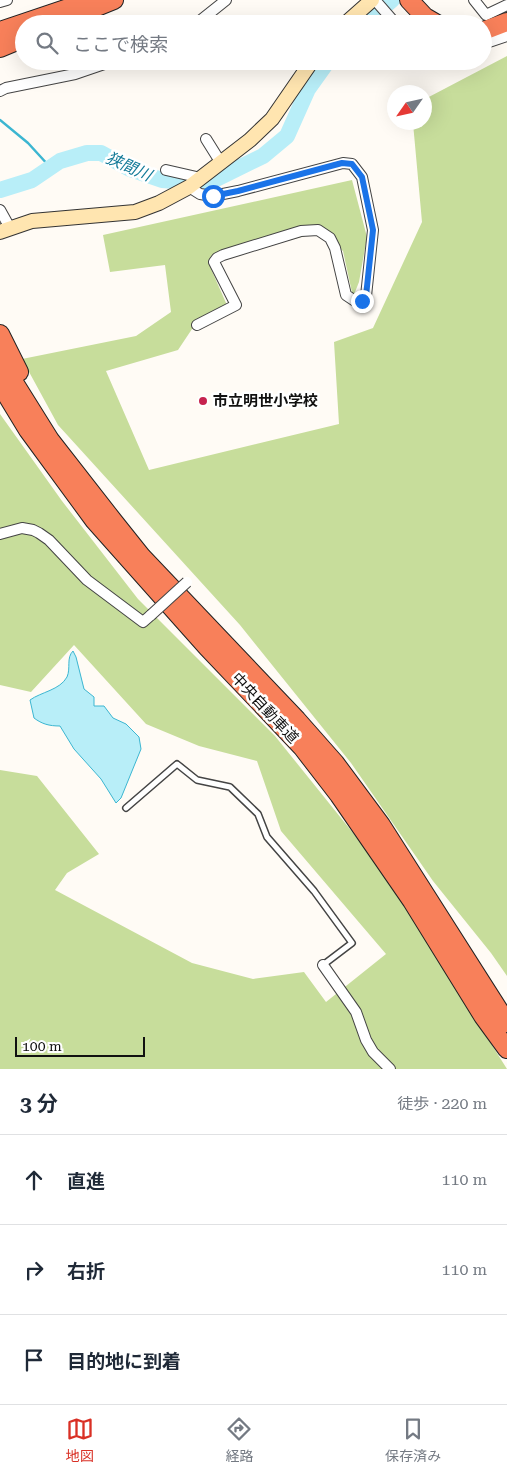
<!DOCTYPE html>
<html lang="ja">
<head>
<meta charset="utf-8">
<style>
	body { margin:0; font-family:"Roboto Serif","Noto Sans JP",serif; background:#f6f6f7; color:#1f2937 }
	.compass { position:absolute; left:387px; top:85px; width:45px; height:45px; border-radius:50%; background:#fff; box-shadow:0 5px 20px #0002; rotate:236deg }
	.scale { position:absolute; left:15px; bottom:12px; width:130px; box-sizing:border-box; padding-left:5px; border:2px solid #111; border-top:0; font-size:14px; line-height:18px; white-space:nowrap; color:#111; -webkit-text-stroke:4px #fff; paint-order:stroke }
	.stop { position:absolute; width:15px; height:15px; margin:-11px; border:4px solid #1a73e8; border-radius:50%; background:#fff }
	.stop.end { background:#1a73e8; border-color:#fff; box-shadow:0 1px 5px #0008 }
	.list { margin:0; padding:0; list-style:none }
	h2 { display:flex; justify-content:space-between; align-items:center; height:65px; margin:0; padding:0 20px; font-size:21px }
	h2 small { font-size:16px; font-weight:400; color:#747a83 }
	.list li { display:grid; grid-template-columns:32px 1fr auto; gap:15px; align-items:center; box-sizing:border-box; height:90px; padding:0 20px; border-top:1px solid #e0e1e3 }
	.list b { display:block; font-size:19px; white-space:nowrap }
	.list em { font-size:16px; font-style:normal; color:#747a83 }
	.icon { flex:none; width:28px; height:28px; fill:none; stroke:currentColor; stroke-width:2; stroke-linecap:round; stroke-linejoin:round }
	.map { position:relative; flex:none; width:507px; height:1069px; overflow:hidden }
	.search { position:absolute; background:#fff; box-shadow:0 5px 20px #0002; left:15px; right:15px; top:15px; height:55px; display:flex; align-items:center; gap:12px; box-sizing:border-box; padding:0 18px; border-radius:28px; color:#747a83; font-size:19px }
	.sheet { height:335px; background:#fff }
	nav { display:flex; justify-content:space-around; align-items:center; box-sizing:border-box; height:70px; border-top:1px solid #e0e1e3; background:#fff; font-size:14px; color:#747a83 }
	nav a { display:grid; justify-items:center; gap:2px }
	nav .on { color:#d93025 }
	.map>svg:first-child { display:block }
	.forest { fill:#c7dd9b }
	.water { fill:#b8eef8; stroke:#3cb6d1 }
	.lines { fill:none; stroke-linecap:round; stroke-linejoin:round }
	.stream { stroke:#3cb6d1; stroke-width:2.5 }
	.river { stroke:#b8eef8; stroke-width:16 }
	.lane-casing { stroke:#444; stroke-width:8 }
	.street-casing { stroke:#444; stroke-width:12 }
	.secondary-casing { stroke:#333; stroke-width:16 }
	.highway-casing { stroke:#222; stroke-width:20 }
	.lane { stroke:#fff; stroke-width:5 }
	.street { stroke:#fff; stroke-width:10 }
	.secondary { stroke:#ffe5b0; stroke-width:14 }
	.highway { stroke:#f8805a; stroke-width:18 }
	.street-bridge-casing { stroke:#444; stroke-width:12; stroke-linecap:butt }
	.street-bridge { stroke:#fff; stroke-width:10 }
	.route { stroke:#1a73e8; stroke-width:6 }
	.poi-dot { fill:#c6234e; stroke:#fff; stroke-width:2 }
	.labels { text-anchor:middle; stroke-width:5; stroke-linejoin:round; paint-order:stroke }
	.poi-label { font-size:15px; font-weight:bold; fill:#111; stroke:#fff; text-anchor:start }
	.street-label { font-size:15px; fill:#111; stroke:#fff }
	.water-label { font-size:16px; font-style:italic; fill:#147b99; stroke:#fff }
</style>
</head>
<body>
<div class="map">
<svg width="507" height="1069" viewBox="0 0 507 1069">
	<rect width="100%" height="100%" fill="#fffbf5"/>
	<path class="forest" d="M507,56V976L491,953L433,881L351,763L240,625L58,425L22,359L136,336L171,312L165,265L110,272L103,235L352,180L367,237L359,282L353,297L343,251L320,232L208,262L230,312L192,329L178,350L106,371L149,470L339,424L334,342L373,328L422,222L413,123L424,122L425,99Z
		M0,414L62,501L138,599L275,736L378,864L507,1069H0V770L37,776L99,854L67,873L55,890L192,963L253,979L304,972L326,1002L386,954L281,831L257,761L199,746L146,724L74,645L31,692L0,685Z"/>
	<path class="water" d="M73,651L76,657L84,689L94,697V706H104L113,718L126,724L139,737L141,749L121,798L116,803L101,779L74,749L60,726C49,726 42,724 34,718L30,700C41,692 60,690 67,677C71,668 66,658 73,651Z"/>
	<g class="lines">
		<path class="stream" d="M0,120L28,143L50,167"/>
		<path class="river" d="M364,24L392,0
			M0,190L32,180L60,161L87,153H101L130,169L162,180L175,181H212L263,156L287,136L308,89L328,61"/>
		<defs>
			<path id="lane" d="M126,808L177,764L197,780L230,787L258,814L267,837L314,891L352,943L323,965"/>
			<path id="street" d="M375,0L396,24
				M474,0L486,15L507,5
				M0,2L7,0
				M196,24L226,0
				M483,44L507,36
				M0,91L6,88L75,74L113,61
				M206,139L221,163
				M166,170L201,178
				M189,187L200,194L213,196L238,191L343,163L352,164L362,177L373,230L366,296L363,301H355L346,295L335,248L330,238L318,230L301,231L223,255L217,258L214,262L236,305L197,325
				M0,210L10,228
				M0,534L22,528L33,530L39,533L49,540L87,580L143,622L151,615
				M323,965L356,1012L366,1040L373,1052L390,1069"/>
			<path id="secondary" d="M345,24L372,0
				M0,232L32,221L135,212L159,203L189,187L250,140L272,119L312,61"/>
			<path id="highway" d="M409,0L425,17L437,24
				M82,13L114,0
				M0,31L92,0
				M483,31L507,22
				M0,48L24,38
				M0,334L19,372
				M0,360L50,440L114,522L142,557L297,720L335,763L381,825L507,1023
				M0,384L28,430L94,520L207,647L302,747L339,795L412,901L483,1016L507,1049"/>
		</defs>
		<use href="#lane" class="lane-casing"/>
		<use href="#street" class="street-casing"/>
		<use href="#secondary" class="secondary-casing"/>
		<use href="#highway" class="highway-casing"/>
		<use href="#lane" class="lane"/>
		<use href="#street" class="street"/>
		<use href="#secondary" class="secondary"/>
		<use href="#highway" class="highway"/>
		<defs>
			<path id="street-bridge" d="M151,615L187,582"/>
		</defs>
		<use href="#street-bridge" class="street-bridge-casing"/>
		<use href="#street-bridge" class="street-bridge"/>
	</g>
	<g class="lines">
		<path class="route" d="M213,196L238,191L342,163L352,164L362,177L373,230L366,296L362,301"/>
	</g>
	<circle class="poi-dot" cx="203" cy="401" r="5"/>
	<g class="labels">
		<g class="poi-label">
			<text x="213" y="406">市立明世小学校</text>
		</g>
		<g class="street-label">
			<text transform="translate(265 708) rotate(47)" y="5">中央自動車道</text>
		</g>
		<g class="water-label">
			<text transform="translate(129 166) rotate(24)" y="6">狭間川</text>
		</g>
	</g>
</svg>
<svg class="compass" viewBox="-18 -18 36 36"><path d="M0-13l5 13h-10z" fill="#e53935"/><path d="M0 13l5-13h-10z" fill="#747a83"/></svg>
<div class="scale">100 m</div>
<div class="stop" style="left:213px;top:196px"></div>
<div class="stop end" style="left:362px;top:301px"></div>
<div class="search"><svg class="icon" aria-label="search" viewBox="0 0 24 24"><circle cx="10" cy="10" r="6"/><path d="M15 15l6 6"/></svg>ここで検索</div>
</div>
<section class="sheet">
<h2>3 分<small>徒歩 · 220 m</small></h2>
<ul class="list">
<li><svg class="icon" aria-label="ahead" viewBox="0 0 24 24"><path d="M12 20V5M6 11l6-6 6 6"/></svg><div><b>直進</b></div><em>110 m</em></li>
<li><svg class="icon" aria-label="right" viewBox="0 0 24 24"><path d="M7 20v-9h11M14 6l5 5-5 5"/></svg><div><b>右折</b></div><em>110 m</em></li>
<li><svg class="icon" aria-label="arrive" viewBox="0 0 24 24"><path d="M6 21V4h12l-3 4 3 4H6"/></svg><div><b>目的地に到着</b></div></li>
</ul>
</section>
<nav>
<a class="on"><svg class="icon" aria-label="map" viewBox="0 0 24 24"><path d="M3 6l6-2 6 2 6-2v14l-6 2-6-2-6 2zM9 4v14M15 6v14"/></svg>地図</a>
<a><svg class="icon" aria-label="directions" viewBox="0 0 24 24"><path d="M12 3l9 9-9 9-9-9zM9 14v-3h6M13 9l2 2-2 2"/></svg>経路</a>
<a><svg class="icon" aria-label="saved" viewBox="0 0 24 24"><path d="M7 4h10v16l-5-4-5 4z"/></svg>保存済み</a>
</nav>
</body>
</html>
